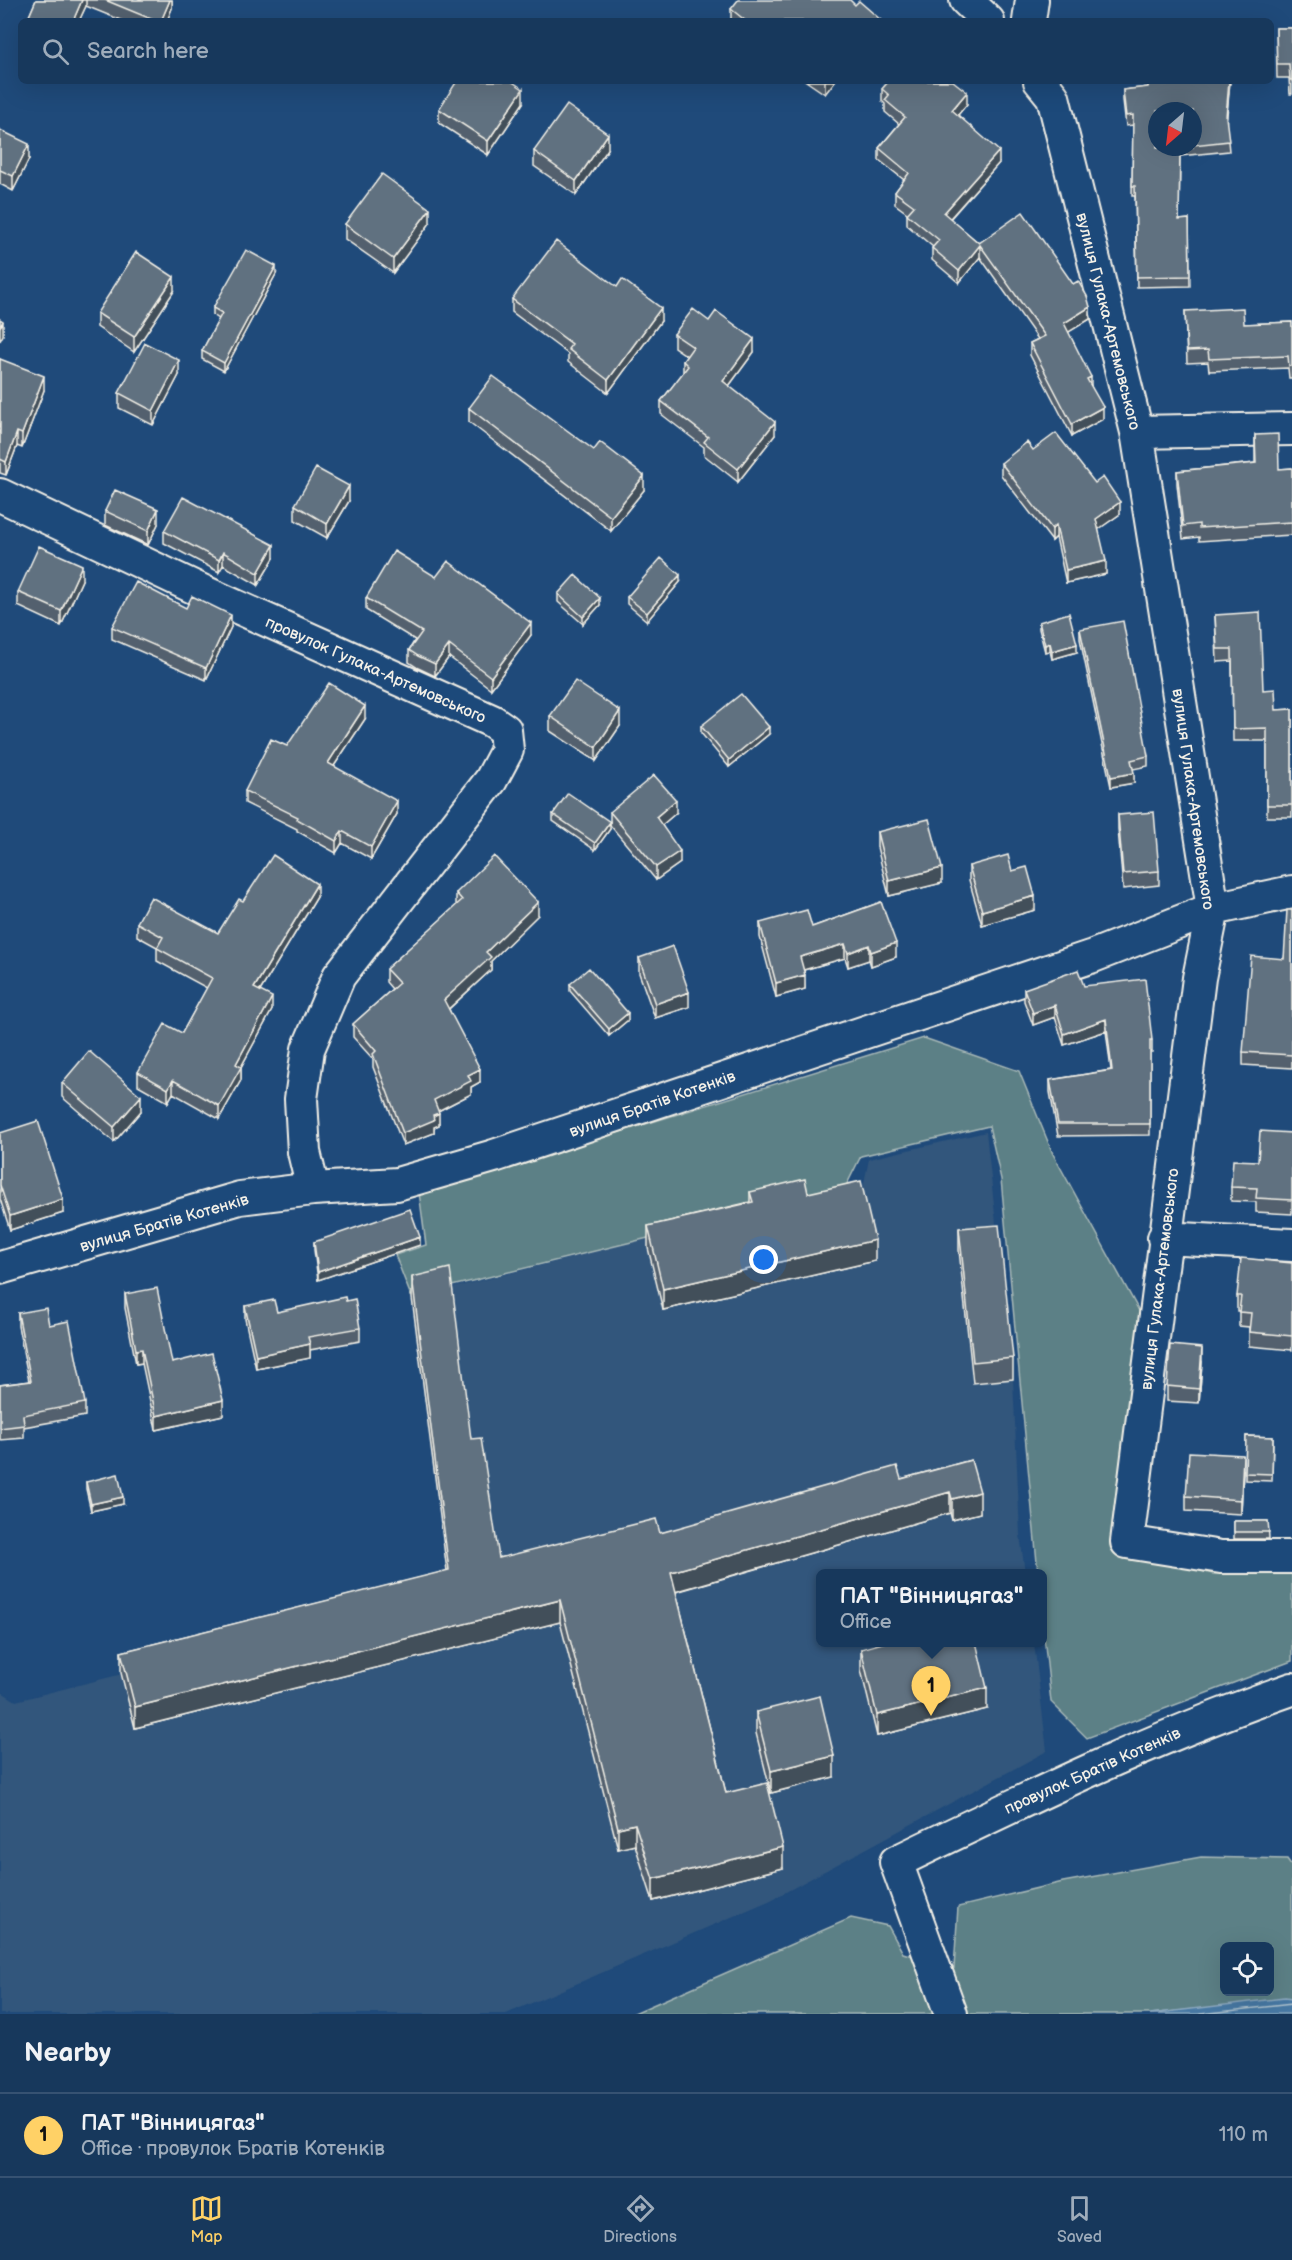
<!DOCTYPE html>
<html lang="en">
<head>
<meta charset="utf-8">
<style>
	body { margin:0; font-family:"Balsamiq Sans",sans-serif; background:#244365; color:#f1f3f6 }
	.controls { position:absolute; right:18px; bottom:18px; display:grid; overflow:hidden; border-radius:9px; box-shadow:0 6px 24px #0002 }
	.controls button { width:54px; height:54px; display:grid; place-items:center; padding:0; border:0; border-bottom:2px solid #365272; background:#17385c; color:#f1f3f6; font:30px sans-serif }
	.compass { position:absolute; left:1148px; top:102px; width:54px; height:54px; border-radius:50%; background:#17385c; box-shadow:0 6px 24px #0002; rotate:208deg }
	.you { position:absolute; left:764px; top:1260px; width:21px; height:21px; margin:-15px; border:4px solid #fff; border-radius:50%; background:#1a73e8; box-shadow:0 0 0 9px #1a73e833 }
	.badge { display:grid; place-items:center; width:39px; height:39px; border-radius:50%; background:#ffd166; color:#111; font-size:20px; font-weight:700 }
	.pin { position:absolute; translate:-50% -50px; filter:drop-shadow(0 2px 3px #0008) }
	.pin::after { content:''; position:absolute; top:32px; width:21px; height:18px; background:inherit; clip-path:polygon(0 0,100% 0,50% 100%) }
	.popup { position:absolute; left:816px; top:1569px; width:231px; height:78px; box-sizing:border-box; display:grid; place-content:center; border-radius:9px; background:#17385c; filter:drop-shadow(0 2px 4px #0005); font-size:20px; white-space:nowrap; color:#9eacbb }
	.popup b { font-size:22px; color:#f1f3f6 }
	.popup::after { content:''; position:absolute; left:50%; top:100%; margin-left:-12px; border:12px solid transparent; border-top-color:#17385c }
	.list { margin:0; padding:0; list-style:none }
	h2 { display:flex; justify-content:space-between; align-items:center; height:78px; margin:0; padding:0 24px; font-size:26px }
	h2 small { font-size:20px; font-weight:400; color:#9eacbb }
	.list li { display:grid; grid-template-columns:39px 1fr auto; gap:18px; align-items:center; box-sizing:border-box; height:84px; padding:0 24px; border-top:2px solid #365272 }
	.list b { display:block; font-size:22px; white-space:nowrap }
	.list p { margin:0; font-size:20px; white-space:nowrap; color:#9eacbb }
	.list em { font-size:20px; font-style:normal; color:#9eacbb }
	.icon { flex:none; width:33px; height:33px; fill:none; stroke:currentColor; stroke-width:2; stroke-linecap:round; stroke-linejoin:round }
	.map { position:relative; flex:none; width:1292px; height:2014px; overflow:hidden }
	.search { position:absolute; background:#17385c; box-shadow:0 6px 24px #0002; left:18px; right:18px; top:18px; height:66px; display:flex; align-items:center; gap:15px; box-sizing:border-box; padding:0 21px; border-radius:9px; color:#9eacbb; font-size:22px }
	.sheet { height:162px; background:#17385c }
	nav { display:flex; justify-content:space-around; align-items:center; box-sizing:border-box; height:84px; border-top:2px solid #365272; background:#17385c; font-size:16px; color:#9eacbb }
	nav a { display:grid; justify-items:center; gap:3px }
	nav .on { color:#ffd166 }
	.map>svg:first-child { display:block }
	.built { fill:#32567c }
	.green { fill:#5c8086; stroke:#a8b8b7; stroke-width:1.5; fill-rule:evenodd }
	.water { fill:#4678a3; stroke:#8ca8bf; stroke-width:1.5 }
	.lines { fill:none; stroke-linecap:round; stroke-linejoin:round }
	.shore { stroke:#aec1cc; stroke-width:1.5 }
	.minor-casing { stroke:#f4f1e8; stroke-width:36 }
	.minor { stroke:#1f4a7a; stroke-width:32 }
	.wall { fill:#53616e; stroke:#f4f1e8; stroke-width:1.5; fill-rule:evenodd }
	.shaded-wall { fill:#434f5a; stroke:#f4f1e8; stroke-width:1.5 }
	.building { fill:#607180; stroke:#f4f1e8; stroke-width:1.5 }
	.labels { text-anchor:middle; stroke-width:4.5; stroke-linejoin:round; paint-order:stroke }
	.street-label { font-size:16px; fill:#f4f1e8; stroke:#1f4a7a }
</style>
</head>
<body>
<div class="map">
<svg width="1292" height="2014" viewBox="0 0 1292 2014">
	<rect width="100%" height="100%" fill="#1f4a7a"/>
	<filter id="ink" filterUnits="userSpaceOnUse"><feTurbulence type="fractalNoise" baseFrequency=".0167" numOctaves="2"/><feDisplacementMap in="SourceGraphic" scale="12" xChannelSelector="R" yChannelSelector="G"/><feConvolveMatrix kernelMatrix="1 2 1 2 8 2 1 2 1" color-interpolation-filters="sRGB"/></filter>
	<g filter="url(#ink)">
		<path class="built" d="M986,1132L1013,1379L1020,1535L1025,1573L820,1574V1642L1034,1643L1047,1751L771,1900L506,2014H0V1691L16,1701L449,1591L412,1298L750,1213L863,1188L869,1159Z"/>
		<path class="green" d="M924,1038L1019,1071L1053,1154L1144,1320L1113,1548L1213,1574L1292,1568V1661L1087,1738L1051,1702L1042,1617V1574L1038,1573L1001,1179L989,1126L861,1156L844,1190L411,1296L395,1255L426,1245L419,1192L497,1170Z
			M1201,1857L1287,1859L1292,1866V1999L1150,2014H632L851,1918L888,1926L903,1953L954,1968L958,1907L1063,1882ZM1224,1946H1270V1992H1224Z"/>
		<path class="water" d="M1284,1998L1292,1999V2014H1150Z"/>
		<g class="lines">
			<path class="shore" d="M1200,2014L1292,2004"/>
			<defs>
				<path id="minor" d="M966,0L988,21
					M1029,21L1032,0
					M1040,81L1053,97L1137,432L1213,909L1199,978L1127,1542L1221,1557H1292
					M1137,432L1292,429
					M0,495L204,592L492,721L505,730L507,750L491,780L339,976L308,1049L301,1099L304,1152L313,1189
					M1164,1238L1292,1245
					M0,1268L240,1198L313,1189L397,1184L494,1156L1093,956L1213,909L1292,892
					M951,2014L896,1862C1026,1799 1156,1736 1292,1689"/>
			</defs>
			<use href="#minor" class="minor-casing"/>
			<use href="#minor" class="minor"/>
		</g>
		<path class="wall" d="M36,0H172V8L167,21H123L86,6L79,21H27Z
			M855,5L882,21L731,20V9Z
			M1276,28H1292V94H1290L1289,78H1277Z
			M21,35V51H20V37Z
			M806,81H835L825,94Z
			M884,81H953L967,104L958,115L999,163L950,219L979,243L1090,319L1068,332L1091,386L1103,419L1072,436L1030,355V343L1038,339L980,257L959,283L932,260V248L933,247L907,225V213L895,204V192L904,180L879,160V148L899,124L885,112V104L882,101V89L887,83Z
			M1149,81H1230L1226,121L1229,151L1180,156L1179,220L1189,219L1190,286L1137,287L1135,196H1132L1133,125L1126,126L1123,100V90L1148,87ZM1157,111H1193V147H1157Z
			M523,103L488,155L439,123V109Z
			M0,130L29,159L13,191L0,184Z
			M608,149L576,195L534,166V151Z
			M430,223L393,273L345,239V224Z
			M276,274L224,371L202,359V351L219,319L213,315V308Z
			M174,291L134,352L97,327V313Z
			M512,299L661,321L608,393L568,362V354L512,312Z
			M1185,311L1244,324L1292,322V378H1289L1288,368L1209,371L1208,362L1187,363Z
			M709,321L754,352L729,386L775,435L738,482L704,455V447L661,414V401L683,373V361L687,356L674,347V334Z
			M0,359L44,390L22,448L17,446L6,475L0,473Z
			M179,375L153,425L119,408V393Z
			M469,408L644,490L611,531L469,422Z
			M1255,435L1279,469L1292,468V535L1199,541V537L1183,539L1177,484V471L1255,463Z
			M1033,450L1095,483L1120,514L1098,529L1106,574L1066,583L1056,537L1052,541L1001,475V463Z
			M349,501L327,538L295,520V505Z
			M105,511L158,524L148,545L105,525Z
			M164,531L274,558L258,585L223,565L219,572L164,543Z
			M82,580L61,626L18,606V592Z
			M680,582L647,621L627,604V597Z
			M558,594L600,605L583,624L558,602Z
			M366,598L531,635L491,689L449,657L435,676L418,668L409,662V650L415,640L366,610Z
			M186,608L231,627L206,680L112,639V627Z
			M1215,615L1276,710L1292,709V817H1267V741H1233L1232,661L1217,662Z
			M1039,622L1077,652L1052,659L1050,651L1045,652L1039,629Z
			M1080,629L1148,756V766L1133,769L1134,783L1111,787L1080,639Z
			M550,716L620,726L596,761L550,731Z
			M365,719L334,766L397,814L371,859L342,843L336,853L297,831V829L245,803V791L287,746Z
			M701,726L769,734L729,767L701,733Z
			M610,812L676,813L662,825L680,863L656,880L610,825Z
			M553,814L610,829L595,850L553,821Z
			M1118,815L1159,871V885L1123,889L1118,829Z
			M877,832L942,883L889,896L877,847Z
			M969,866L1012,871L1035,910L982,925L969,880Z
			M456,893L538,915L491,961V970L449,1009L480,1082L471,1087V1094L438,1111L439,1125L434,1127V1133L403,1145L373,1067V1059L353,1037V1024L392,989L386,982V969L456,906Z
			M317,897L260,991L272,1010L241,1067V1080L219,1119L173,1093L168,1102L138,1085V1072L182,1033L207,988L157,961V947L137,936V923L218,933L243,901Z
			M881,902L896,957L871,966L869,960L848,967L845,958L804,970L805,989L776,997L760,937V923L812,927Z
			M1292,910V1068L1243,1065V1052L1284,959Z
			M639,958L689,1007L655,1018L639,973Z
			M570,984L628,1020L609,1036L570,991Z
			M1084,986L1152,1040V1052H1150V1135L1058,1136L1050,1092V1080L1111,1070L1106,1031L1064,1045L1055,1017L1033,1025L1024,1001V989Z
			M62,1083L141,1111L114,1142L62,1097Z
			M0,1133L63,1213L10,1230L0,1199Z
			M1292,1133V1214L1256,1212V1202L1231,1201V1187L1258,1161Z
			M750,1192L808,1193L875,1261L663,1310L648,1248V1226L750,1202Z
			M959,1228L1013,1358V1379L973,1383L959,1250Z
			M314,1242L420,1245L318,1280L314,1250Z
			M1292,1263V1350L1249,1346V1327L1239,1326V1311H1237V1296Z
			M412,1277L471,1439L499,1558L660,1533L901,1479L971,1460L980,1513L952,1520L950,1513L676,1592L726,1793L783,1868L653,1901L635,1845L618,1849L560,1622L135,1728L121,1673V1652L447,1571L412,1298Z
			M125,1294L172,1363L223,1415L156,1430L142,1363L136,1364L125,1308Z
			M245,1306L360,1328V1341L310,1350V1358L256,1369L245,1319Z
			M18,1313L49,1325L85,1403V1416L24,1427V1438L0,1440V1385L29,1381L18,1326Z
			M1202,1362L1199,1403L1167,1401V1386Z
			M1246,1436L1273,1437L1272,1481L1245,1480Z
			M1243,1470L1241,1514L1186,1511V1496Z
			M86,1482L123,1504L91,1511L86,1489Z
			M1234,1521H1268L1269,1539H1234Z
			M861,1649L987,1709L877,1736L861,1670Z
			M756,1712L834,1777L771,1793L756,1733Z"/>
		<path class="shaded-wall" d="M82,0H86V6L79,21H73Z
			M170,0H172V8L167,21H161Z
			M826,81H835L825,94V82Z
			M1229,81H1230L1226,127V117Z
			M523,89V103L488,155V141Z
			M967,92V104L952,122V110Z
			M608,134V149L576,195V181Z
			M29,144V159L13,191V176Z
			M999,151V163L944,225V213Z
			M430,209V223L393,273V259Z
			M980,245V257L959,283V271Z
			M276,266V274L224,371V363Z
			M174,277V291L134,352V337Z
			M1090,307V319L1064,335V323Z
			M661,308V321L608,393V380Z
			M3,321V335L0,341V327Z
			M754,339V352L723,394V381Z
			M179,360V375L153,425V411Z
			M44,376V390L22,448V434Z
			M1091,377V388L1087,379Z
			M1103,407V419L1072,436V424Z
			M775,422V435L738,482V469Z
			M17,432V446L6,475V462Z
			M644,476V490L611,531V517Z
			M349,486V501L327,538V524Z
			M1120,502V514L1096,531V519Z
			M158,509V524L148,545V531Z
			M1056,525V537L1052,541V529Z
			M274,545V558L258,585V573Z
			M223,552V565L219,572V560Z
			M1106,561V574L1066,583V570Z
			M82,565V580L61,626V611Z
			M680,575V582L647,621V613Z
			M600,598V605L583,624V617Z
			M231,615V627L206,680V668Z
			M531,623V635L491,689V677Z
			M1050,643V651L1045,652V645Z
			M1077,644V652L1052,659V651Z
			M449,645V657L435,676V664Z
			M365,706V719L328,775V763Z
			M620,711V726L596,761V747Z
			M769,727V734L729,767V760Z
			M1134,773V783L1111,787V777Z
			M676,800V813L656,830V817Z
			M397,801V814L371,859V847Z
			M610,822V829L595,850V843Z
			M342,831V843L336,853V841Z
			M680,851V863L656,880V867Z
			M942,868V883L889,896V881Z
			M317,884V897L254,1001V988Z
			M1035,896V910L982,925V911Z
			M538,902V915L491,961V970L444,1013V1000L486,952Z
			M896,943V957L871,966V952Z
			M845,944V958L800,971V957Z
			M869,945V960L848,967V953Z
			M805,975V989L776,997V983Z
			M689,992V1007L655,1018V1004Z
			M272,997V1010L241,1067V1080L219,1119V1106L236,1064Z
			M1055,1005V1017L1033,1025V1013Z
			M628,1013V1020L609,1036V1029Z
			M1106,1019V1031L1064,1045V1034Z
			M480,1069V1082L471,1087V1094L434,1113V1100L468,1075Z
			M173,1080V1093L168,1102V1089Z
			M141,1096V1111L114,1142V1127Z
			M439,1113V1125L434,1127V1133L403,1145V1133Z
			M63,1199V1213L10,1230V1216Z
			M420,1237V1245L318,1280V1272Z
			M875,1240V1261L663,1310V1289Z
			M310,1344V1358L256,1369V1356Z
			M1202,1348V1362L1199,1403V1389Z
			M142,1349V1363L136,1364V1350Z
			M223,1400V1415L156,1430V1416Z
			M1243,1455V1470L1241,1514V1500Z
			M950,1492V1513L671,1593V1572Z
			M980,1492V1513L952,1520V1499Z
			M123,1497V1504L91,1511V1504Z
			M560,1600V1622L135,1728V1707Z
			M987,1688V1709L877,1736V1715Z
			M834,1756V1777L771,1793V1771Z
			M635,1824V1845L618,1849V1828Z
			M783,1847V1868L653,1901V1879Z"/>
		<path class="building" d="M36,0H82L73,21H27Z
			M105,0H170L161,21H156Z
			M738,0H850L855,5L859,1L882,21H746L731,9Z
			M1276,28H1292V80H1290L1289,64H1277Z
			M457,81H511L523,89L488,141L439,109Z
			M889,81H953L967,92L952,110L999,151L944,213L979,243L1023,212L1073,284L1078,281L1087,296L1090,307L1064,323L1091,377L1087,379L1103,407L1072,424L1030,343L1045,336L980,245L959,271L932,248L939,240L907,214L914,206L895,192L909,173L879,148L905,117L885,100L889,95L882,89Z
			M1149,81H1229L1226,117L1229,141L1193,145V111H1157V147H1180L1179,220L1189,219L1190,276L1137,277L1135,186H1132L1133,115L1126,116L1123,90L1148,87Z
			M567,105L608,134L576,181L534,151Z
			M0,130L29,144L13,176L0,170Z
			M382,174L430,209L393,259L345,224Z
			M556,241L617,287L622,279L661,308L608,380L568,349L572,344L512,299Z
			M246,250L276,266L224,363L202,351L222,313L213,308Z
			M136,252L174,277L134,337L97,313Z
			M1243,308L1244,324L1292,322V366H1289L1288,356L1209,359L1208,350L1187,351L1185,311Z
			M693,309L709,321L716,311L754,339L723,381L775,422L738,469L704,442L708,437L661,401L688,366L683,361L693,347L674,334Z
			M0,319L3,321L0,327Z
			M145,343L179,360L153,411L119,393Z
			M0,359L44,376L22,434L17,432L6,462L0,459Z
			M493,376L594,450L600,442L644,476L611,517L469,408Z
			M1056,433L1095,483L1103,477L1120,502L1096,519L1106,561L1066,570L1056,525L1052,529L1001,463L1027,442L1033,450Z
			M1278,434L1279,469L1292,468V522L1199,528V524L1183,526L1177,471L1256,463L1255,435Z
			M316,468L349,486L327,524L295,505Z
			M115,490L158,509L148,531L105,511Z
			M183,497L274,545L258,573L223,552L219,560L164,531Z
			M39,546L82,565L61,611L18,592Z
			M394,551L436,577L448,561L531,623L491,677L449,645L435,664L418,656L409,650L422,632L366,598Z
			M661,558L680,575L647,613L627,597Z
			M575,575L600,598L583,617L558,594Z
			M136,582L186,608L192,596L231,615L206,668L112,627Z
			M1260,612L1263,690L1275,689L1276,710L1292,709V805H1267V728L1233,729L1232,649H1217L1215,615Z
			M1069,613L1077,644L1052,651L1050,643L1045,645L1039,622Z
			M1123,621L1148,756L1131,760L1134,773L1111,777L1080,629Z
			M575,681L620,711L596,747L550,716Z
			M329,683L365,706L328,763L397,801L371,847L342,831L336,841L297,819L298,817L245,791L271,739L287,746Z
			M741,694L769,727L729,760L701,726Z
			M654,775L676,800L656,817L680,851L656,867L610,812Z
			M568,793L610,822L595,843L553,814Z
			M1154,812L1159,871L1123,874L1118,815Z
			M929,819L942,868L889,881L877,832Z
			M273,855L317,884L254,988L272,997L236,1064L241,1067L219,1106L173,1080L168,1089L138,1072L165,1024L182,1033L212,978L157,948L163,937L137,923L151,897L218,933L239,899L243,901Z
			M1008,855L1012,871L1027,867L1035,896L982,911L969,866Z
			M494,856L538,902L486,952L491,957L444,1000L480,1069L468,1075L471,1081L434,1100L439,1113L433,1115L434,1120L403,1133L373,1054L376,1051L353,1024L399,983L386,969L462,900L456,893Z
			M881,902L896,943L871,952L869,945L848,953L845,944L800,957L805,975L776,983L760,923L807,910L812,927Z
			M1287,910H1292V1055L1243,1052L1251,956L1284,959Z
			M673,946L689,992L655,1004L639,958Z
			M589,968L628,1013L609,1029L570,984Z
			M1078,970L1084,986L1145,979L1152,1040H1150V1124H1058L1050,1080L1112,1070L1106,1019L1064,1034L1055,1005L1033,1013L1024,989Z
			M89,1051L141,1096L114,1127L62,1083Z
			M38,1121L63,1199L10,1216L0,1185V1133Z
			M1260,1131L1292,1133V1200L1256,1198L1257,1188L1231,1187L1233,1160L1258,1161Z
			M805,1179L808,1193L861,1181L875,1240L663,1289L648,1226L753,1202L750,1192Z
			M410,1209L420,1237L318,1272L314,1242Z
			M999,1225L1013,1358L973,1362L959,1228Z
			M1241,1258L1292,1263V1336L1249,1332L1251,1313L1239,1312L1241,1296H1237Z
			M450,1268L471,1439L481,1438L499,1558L656,1519L660,1533L897,1466L901,1479L971,1460L980,1492L952,1499L950,1492L671,1572L726,1793L767,1783L783,1847L653,1879L635,1824L618,1828L560,1600L135,1707L121,1652L449,1570L412,1277Z
			M157,1288L172,1363L212,1353L223,1400L156,1416L142,1349L136,1350L125,1294Z
			M345,1297L346,1301L355,1299L360,1328L308,1337L310,1344L256,1356L245,1306L274,1300L277,1312Z
			M46,1308L49,1325L69,1321L85,1403L23,1415L24,1425L0,1428V1385L31,1381L18,1313Z
			M1170,1345L1202,1348L1199,1389L1167,1386Z
			M1246,1436L1273,1437L1272,1474L1245,1473Z
			M1189,1452L1243,1455L1241,1500L1186,1496Z
			M118,1474L123,1497L91,1504L86,1482Z
			M1234,1521H1268L1269,1532H1234Z
			M886,1642H976L987,1688L877,1715L861,1649Z
			M820,1696L834,1756L771,1771L756,1712Z"/>
	</g>
	<g class="labels">
		<g class="street-label">
			<text transform="translate(1109 321) rotate(76)" y="6">вулиця Гулака-Артемовського</text>
			<text transform="translate(376 669) rotate(24)" y="6">провулок Гулака-Артемовського</text>
			<text transform="translate(1194 799) rotate(82)" y="6">вулиця Гулака-Артемовського</text>
			<text transform="translate(652 1103) rotate(-19)" y="6">вулиця Братів Котенків</text>
			<text transform="translate(164 1222) rotate(-16)" y="6">вулиця Братів Котенків</text>
			<text transform="translate(1159 1279) rotate(-83)" y="6">вулиця Гулака-Артемовського</text>
			<text transform="translate(1092 1770) rotate(-24)" y="6">провулок Братів Котенків</text>
		</g>
	</g>
</svg>
<div class="controls">
<button><svg class="icon" aria-label="locate" viewBox="0 0 24 24"><circle cx="12" cy="12" r="6"/><path d="M12 2v4M12 18v4M2 12h4M18 12h4"/></svg></button>
</div>
<svg class="compass" viewBox="-18 -18 36 36"><path d="M0-13l5 13h-10z" fill="#e53935"/><path d="M0 13l5-13h-10z" fill="#9eacbb"/></svg>
<div class="you"></div>
<div class="pin badge" style="left:931px;top:1716px">1</div>
<div class="popup"><b>ПАТ &quot;Вінницягаз&quot;</b>Office</div>
<div class="search"><svg class="icon" aria-label="search" viewBox="0 0 24 24"><circle cx="10" cy="10" r="6"/><path d="M15 15l6 6"/></svg>Search here</div>
</div>
<section class="sheet">
<h2>Nearby<small></small></h2>
<ul class="list">
<li><span class="badge">1</span><div><b>ПАТ &quot;Вінницягаз&quot;</b><p>Office · провулок Братів Котенків</p></div><em>110 m</em></li>
</ul>
</section>
<nav>
<a class="on"><svg class="icon" aria-label="map" viewBox="0 0 24 24"><path d="M3 6l6-2 6 2 6-2v14l-6 2-6-2-6 2zM9 4v14M15 6v14"/></svg>Map</a>
<a><svg class="icon" aria-label="directions" viewBox="0 0 24 24"><path d="M12 3l9 9-9 9-9-9zM9 14v-3h6M13 9l2 2-2 2"/></svg>Directions</a>
<a><svg class="icon" aria-label="saved" viewBox="0 0 24 24"><path d="M7 4h10v16l-5-4-5 4z"/></svg>Saved</a>
</nav>
</body>
</html>
